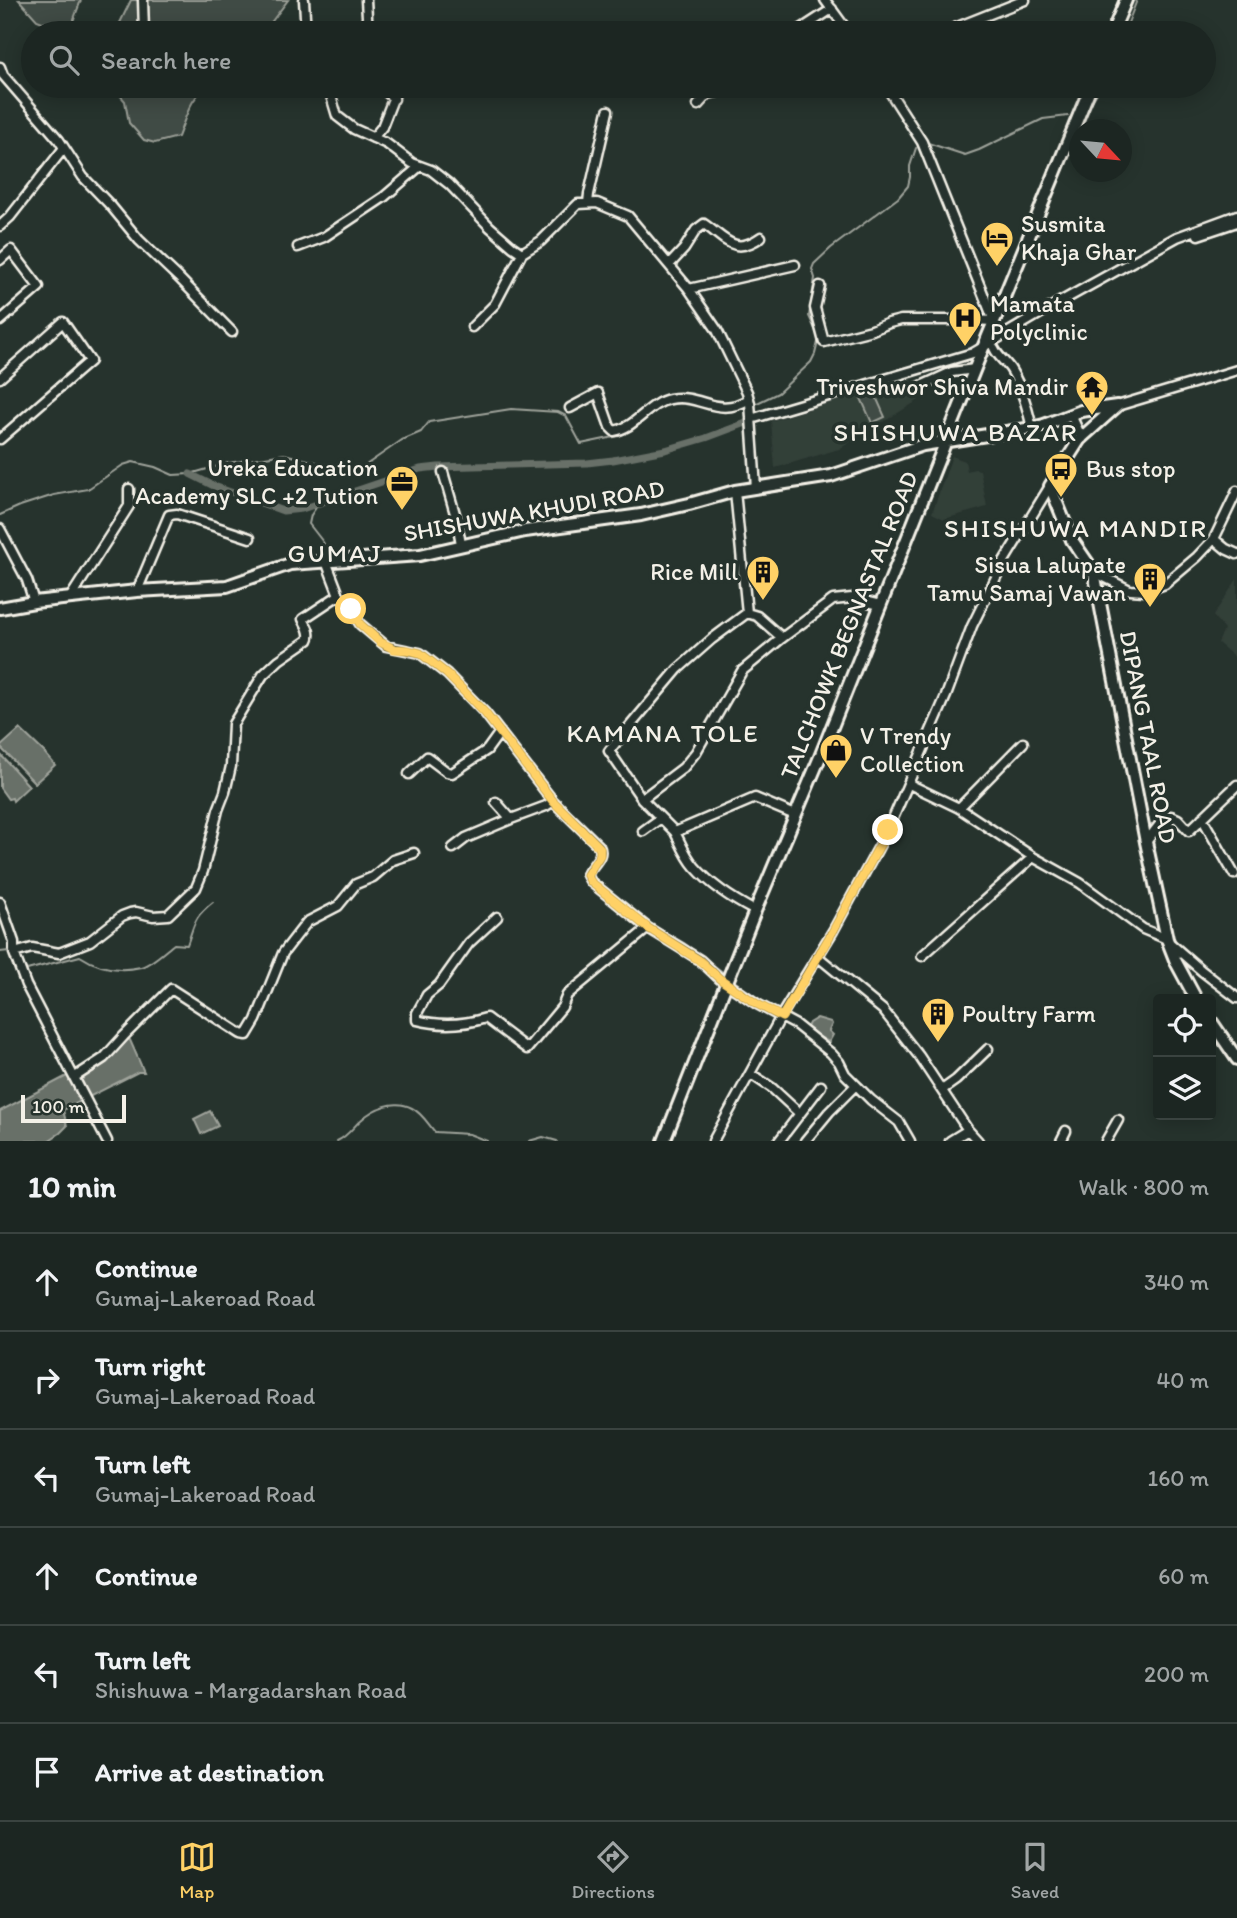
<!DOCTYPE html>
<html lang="en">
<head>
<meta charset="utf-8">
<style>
	body { margin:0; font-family:Itim,sans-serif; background:#29322f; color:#f1f3f6 }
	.controls { position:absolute; right:21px; bottom:21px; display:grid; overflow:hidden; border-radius:7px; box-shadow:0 4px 18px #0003 }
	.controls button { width:63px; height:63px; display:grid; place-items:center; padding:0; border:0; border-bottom:2px solid #3a4340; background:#1c2622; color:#f1f3f6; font:35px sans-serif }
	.compass { position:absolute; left:1069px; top:119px; width:63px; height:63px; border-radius:50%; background:#1c2622; box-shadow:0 4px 18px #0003; rotate:116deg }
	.scale { position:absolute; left:21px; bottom:18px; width:105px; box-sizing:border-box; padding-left:7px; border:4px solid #f4f1e8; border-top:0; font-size:19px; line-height:24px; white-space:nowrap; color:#f4f1e8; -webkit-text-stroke:5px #26332d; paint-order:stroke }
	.stop { position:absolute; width:21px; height:21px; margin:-16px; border:5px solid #ffd166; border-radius:50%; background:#fff }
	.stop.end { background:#ffd166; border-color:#fff; box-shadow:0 2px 7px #0008 }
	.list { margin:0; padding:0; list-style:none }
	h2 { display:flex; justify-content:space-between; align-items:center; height:91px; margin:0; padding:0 28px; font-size:30px }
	h2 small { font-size:23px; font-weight:400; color:#a0a5a5 }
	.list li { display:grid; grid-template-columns:46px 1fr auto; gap:21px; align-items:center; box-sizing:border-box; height:98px; padding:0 28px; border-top:2px solid #3a4340 }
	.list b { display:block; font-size:26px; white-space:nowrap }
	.list p { margin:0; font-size:23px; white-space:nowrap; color:#a0a5a5 }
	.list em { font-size:23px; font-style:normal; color:#a0a5a5 }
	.icon { flex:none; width:38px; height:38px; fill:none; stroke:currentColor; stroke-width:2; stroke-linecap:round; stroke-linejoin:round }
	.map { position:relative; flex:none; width:1237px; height:1141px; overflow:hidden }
	.search { position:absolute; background:#1c2622; box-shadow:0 4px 18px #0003; left:21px; right:21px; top:21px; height:77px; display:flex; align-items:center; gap:18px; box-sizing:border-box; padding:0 24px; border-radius:38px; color:#a0a5a5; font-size:26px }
	.sheet { height:679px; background:#1c2622 }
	nav { display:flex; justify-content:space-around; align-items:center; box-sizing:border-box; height:98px; border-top:2px solid #3a4340; background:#1c2622; font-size:19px; color:#a0a5a5 }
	nav a { display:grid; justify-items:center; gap:4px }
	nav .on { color:#ffd166 }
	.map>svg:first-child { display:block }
	.built { fill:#333f39 }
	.green { fill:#414b45; stroke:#9a9e96; stroke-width:2 }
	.water { fill:#676f68; stroke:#9fa39b; stroke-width:2 }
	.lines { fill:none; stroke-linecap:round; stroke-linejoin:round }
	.stream { stroke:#9fa39b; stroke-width:2 }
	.canal { stroke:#676f68; stroke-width:7 }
	.minor-casing { stroke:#f4f1e8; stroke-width:13 }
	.secondary-casing { stroke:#f4f1e8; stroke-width:16 }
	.minor { stroke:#26332d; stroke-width:8 }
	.secondary { stroke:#26332d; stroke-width:10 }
	.route { stroke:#ffd166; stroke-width:9 }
	.labels { text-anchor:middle; stroke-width:7; stroke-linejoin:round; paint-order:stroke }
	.poi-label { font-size:24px; fill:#f4f1e8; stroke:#26332d; text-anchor:start }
	.street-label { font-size:24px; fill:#f4f1e8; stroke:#26332d }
	.neighbourhood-label { font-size:26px; letter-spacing:2px; fill:#f4f1e8; stroke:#26332d }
</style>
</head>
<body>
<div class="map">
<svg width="1237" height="1141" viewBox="0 0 1237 1141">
	<rect width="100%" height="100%" fill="#26332d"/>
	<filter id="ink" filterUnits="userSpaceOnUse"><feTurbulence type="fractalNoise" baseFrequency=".0143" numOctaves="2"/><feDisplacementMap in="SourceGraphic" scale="14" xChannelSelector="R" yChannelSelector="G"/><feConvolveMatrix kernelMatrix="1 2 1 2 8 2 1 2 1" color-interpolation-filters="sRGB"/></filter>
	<g filter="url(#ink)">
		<path class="built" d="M909,375L919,400L839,449L775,468L771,421L868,391Z
			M952,456L965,461L967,471L975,469L980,470L987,507L944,519L932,513Z
			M1237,579V659L1218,643L1224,629L1213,616Z"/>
		<path class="green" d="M19,0H81L69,32L37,20Z
			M131,0H288L263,33H117V29Z
			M112,86H212C192,90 185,120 178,137L155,143L144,140L129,123L125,101Z
			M873,390L885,417L872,423L860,396Z"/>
		<path class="water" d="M20,729L44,752L55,765L35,783L0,747Z
			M0,754L29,786L13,801L12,798L8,799L0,788Z
			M817,1018L831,1022L832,1024L829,1031L833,1035L829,1042L813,1033L807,1027L809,1023Z
			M121,1038L130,1040L144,1072H138L63,1110L67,1126L60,1133L48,1141H0V1111L67,1076L97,1063Z
			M210,1111L218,1126L201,1134L194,1119Z"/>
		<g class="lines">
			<path class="stream" d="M1124,33L1137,0
				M1087,110L1101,86
				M928,143L965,155L979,150L1043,119L1068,116
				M755,404L778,393L811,362L815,354L819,338L809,316L815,278L812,269L814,264L831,248L898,198L908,186L910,177V166L916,148
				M718,410L724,411L745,408
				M319,503L311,515L309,524L323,542L329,555
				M0,515L20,506L54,495L88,489L123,465L133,462L155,467L173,475L190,474L228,463L284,454L336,467H363L402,440L421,432L429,422L511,409L558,412L566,416L581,444L619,436L632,430L663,405L687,403L713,409
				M332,565L342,591L356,603L360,617
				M397,645C410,643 422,649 433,658
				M458,680L486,708
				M593,876C595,865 611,858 603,845
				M644,920L684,943L724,973
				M0,952L9,951
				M22,963L27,970L80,956C98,968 119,972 141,967C152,964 165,951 174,944L187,945C195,923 193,918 213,902
				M734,981L772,1008
				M832,1048L837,1052L842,1060
				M852,1076L863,1084L870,1094
				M891,1111L903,1120L914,1141
				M337,1141C347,1137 353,1127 361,1120C374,1108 395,1099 412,1108C422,1113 428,1124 435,1132L469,1134L487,1141
				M529,1141L543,1137L557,1141"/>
			<path class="canal" d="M810,405L852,393
				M190,474L214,486L283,511L302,509L420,469L438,467L587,463L613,460L665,450L706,438L746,423"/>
			<defs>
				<path id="minor" d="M143,0L144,31
					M304,0L306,33
					M366,0L368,33
					M825,0L849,33
					M795,33L832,9
					M942,33L1025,0
					M0,67L3,75L59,140L83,177L111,206L139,240L178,277L232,332
					M328,86L337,116L354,129L387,144L412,163L431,170L449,184L490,227L513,247L522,253
					M380,86L394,99
					M698,105L708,94L731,89L738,86
					M373,138L382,127L398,86
					M588,203L589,194L608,111
					M0,226L10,217L64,148
					M1198,235L1237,222
					M298,247L324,237L384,197L420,166
					M522,253L541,241L578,204L597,203L628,216L689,289L717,330L747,392L750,403L756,488
					M0,260L11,250L39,287L0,321
					M669,265L684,249L696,230L704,224C726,239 734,256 761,237
					M820,286L815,308L824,342L872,330L889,323L901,320H970L994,321L922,142L886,86
					M689,289L795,265
					M472,327L495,304L522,253
					M994,348C998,357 1006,362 1011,370C1022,388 1027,407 1032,428
					M0,378L63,322L90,361L0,439
					M917,388L952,372L975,369
					M1117,406L1237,370
					M570,408L598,393L610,427L614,431C636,428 648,403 670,399C701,393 717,419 749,399
					M1071,415L1082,439
					M751,419L973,353L1058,303L1177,237L1237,215
					M443,472L456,517L461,544
					M735,491L747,613L712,639L678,669L609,751L642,799L675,832L755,798L795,815
					M0,529L27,580L34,602
					M1214,539L1226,549L1237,554
					M326,561L339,595L351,609L360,624L386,646L420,653L447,674L485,713L553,801L599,846C605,857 591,865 587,875L591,882L648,928L700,960L720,979L757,1004L796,1025L831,1053L839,1062L845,1074L871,1100L899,1122L910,1141
					M1094,572L1130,590L1145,591L1165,584L1197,557L1214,539L1237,491
					M137,591L169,515L177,514L250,538
					M70,598L129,506V489
					M747,613L757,616L782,638
					M409,774L427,757L447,772L452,773L487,750L500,732
					M909,784L959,808L1033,857L1080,883L1143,929L1167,939
					M642,799L683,768L696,752L742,671L782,638L833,600L852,598L880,605
					M496,802L511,819L546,806L553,801
					M959,808L1023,743
					M1202,818L1234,874
					M643,831L661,818
					M675,832C681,844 686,857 695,867C711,885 734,900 755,911
					M1146,842L1163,820L1171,816L1178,819L1189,831L1237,785
					M453,848L466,838L511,819
					M0,902L14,942V953L26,985L107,1141
					M497,917L469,943L439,985L427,995L417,1013V1020C440,1026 463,1025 486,1018L527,1049L562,1007L567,995L648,928
					M1171,944L1202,971L1237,998
					M14,953L32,948L59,953L90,941L122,916L130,913L136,912L153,916L168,915L196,888L203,871L218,810L225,792L231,766L233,724L263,675L279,660L308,640C312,633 306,625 303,619L339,595
					M817,956L883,1010L919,1056L968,1130L978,1141
					M922,956L1033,857
					M751,1074L772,1088L799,1113
					M75,1077L104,1058L124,1036L171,989L241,1034L247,1035L256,1020L283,953L307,922L338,906L356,884L373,877L393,860L414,853
					M942,1090L956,1080L988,1049
					M713,1141L784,1011L833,931L888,830L946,696L972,626L1004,561L1050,486
					M779,1141L821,1086
					M805,1141L829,1112L856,1085
					M950,1141L968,1130
					M1061,1141L1066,1131
					M1106,1141L1118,1120"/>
				<path id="secondary" d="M1112,33L1126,0
					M1117,406L1080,439L1050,486L1072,540L1094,572L1146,842L1167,939L1176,962L1196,999
					M0,608L34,602L137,591L227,586L290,564L420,555L525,531L641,515L689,504L735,491L831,476L923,445L1032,428L1044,425L1081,411L1117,406
					M1211,1021L1237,1059
					M664,1141L755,911L820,757L983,348L1091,86"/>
			</defs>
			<use href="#minor" class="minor-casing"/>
			<use href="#secondary" class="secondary-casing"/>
			<use href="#minor" class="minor"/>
			<use href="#secondary" class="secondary"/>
		</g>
	</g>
	<g class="lines" filter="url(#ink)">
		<path class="route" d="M351,609L360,624L380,642L394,649L408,650L420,653L447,674L485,713L553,801L600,848V855L587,875L591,882L648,928L699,960L720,979L757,1004L782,1017L833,931L888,830"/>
	</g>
	<defs>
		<symbol id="hotel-pin" viewBox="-11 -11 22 30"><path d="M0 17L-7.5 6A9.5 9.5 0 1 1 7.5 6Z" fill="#ffd166" stroke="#26332d"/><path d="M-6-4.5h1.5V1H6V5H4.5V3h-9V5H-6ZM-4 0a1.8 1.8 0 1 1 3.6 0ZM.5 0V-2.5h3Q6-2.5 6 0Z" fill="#111"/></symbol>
		<symbol id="hospital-pin" viewBox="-11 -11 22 30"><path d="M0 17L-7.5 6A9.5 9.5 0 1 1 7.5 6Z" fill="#ffd166" stroke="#26332d"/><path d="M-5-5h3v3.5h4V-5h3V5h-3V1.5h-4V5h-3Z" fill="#111"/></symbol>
		<symbol id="temple-pin" viewBox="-11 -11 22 30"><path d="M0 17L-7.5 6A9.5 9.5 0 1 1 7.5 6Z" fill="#ffd166" stroke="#26332d"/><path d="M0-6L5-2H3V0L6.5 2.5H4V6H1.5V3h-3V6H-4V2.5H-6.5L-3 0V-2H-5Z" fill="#111"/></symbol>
		<symbol id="bus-pin" viewBox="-11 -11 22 30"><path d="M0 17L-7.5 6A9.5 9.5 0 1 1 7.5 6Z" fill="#ffd166" stroke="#26332d"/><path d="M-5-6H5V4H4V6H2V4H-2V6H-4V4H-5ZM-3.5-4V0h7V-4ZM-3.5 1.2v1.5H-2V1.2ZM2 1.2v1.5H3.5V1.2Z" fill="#111"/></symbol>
		<symbol id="office-pin" viewBox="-11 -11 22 30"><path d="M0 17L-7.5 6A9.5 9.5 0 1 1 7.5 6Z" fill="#ffd166" stroke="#26332d"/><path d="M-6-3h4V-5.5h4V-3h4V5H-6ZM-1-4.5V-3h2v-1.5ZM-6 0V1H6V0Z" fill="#111"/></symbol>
		<symbol id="building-pin" viewBox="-11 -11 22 30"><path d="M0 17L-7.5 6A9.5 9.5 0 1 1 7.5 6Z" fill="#ffd166" stroke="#26332d"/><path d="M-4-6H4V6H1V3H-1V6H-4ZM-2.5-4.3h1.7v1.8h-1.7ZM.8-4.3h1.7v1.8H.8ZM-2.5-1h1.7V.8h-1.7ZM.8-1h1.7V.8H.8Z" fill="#111"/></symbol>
		<symbol id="shop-pin" viewBox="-11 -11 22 30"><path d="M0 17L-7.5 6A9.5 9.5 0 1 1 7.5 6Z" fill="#ffd166" stroke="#26332d"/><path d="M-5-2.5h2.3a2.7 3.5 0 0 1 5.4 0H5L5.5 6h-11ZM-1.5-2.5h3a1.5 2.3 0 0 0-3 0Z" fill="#111"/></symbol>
	</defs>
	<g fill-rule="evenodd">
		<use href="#hotel-pin" x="978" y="219" width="38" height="52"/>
		<use href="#hospital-pin" x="946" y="299" width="38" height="52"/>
		<use href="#temple-pin" x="1073" y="368" width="38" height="52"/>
		<use href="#bus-pin" x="1042" y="450" width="38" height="52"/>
		<use href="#office-pin" x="383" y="463" width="38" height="52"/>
		<use href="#building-pin" x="744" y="553" width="38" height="52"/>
		<use href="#building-pin" x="1131" y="560" width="38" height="52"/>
		<use href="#shop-pin" x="817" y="731" width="38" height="52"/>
		<use href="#building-pin" x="919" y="995" width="38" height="52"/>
	</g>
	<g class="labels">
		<g class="poi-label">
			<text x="1021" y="232">Susmita<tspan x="1021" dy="28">Khaja Ghar</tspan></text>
			<text x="990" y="312">Mamata<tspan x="990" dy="28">Polyclinic</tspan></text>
			<text x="1068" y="395" text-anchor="end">Triveshwor Shiva Mandir</text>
			<text x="378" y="476" text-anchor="end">Ureka Education<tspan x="378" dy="28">Academy SLC +2 Tution</tspan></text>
			<text x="1086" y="477">Bus stop</text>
			<text x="1126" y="573" text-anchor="end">Sisua Lalupate<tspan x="1126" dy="28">Tamu Samaj Vawan</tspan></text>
			<text x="738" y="580" text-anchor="end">Rice Mill</text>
			<text x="860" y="744">V Trendy<tspan x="860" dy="28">Collection</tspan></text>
			<text x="962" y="1022">Poultry Farm</text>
		</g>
		<g class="street-label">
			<text transform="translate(534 511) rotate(-10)" y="8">SHISHUWA KHUDI ROAD</text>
			<text transform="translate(849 625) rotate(-68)" y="8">TALCHOWK BEGNASTAL ROAD</text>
			<text transform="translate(1148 737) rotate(79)" y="8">DIPANG TAAL ROAD</text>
		</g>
		<g class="neighbourhood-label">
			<text x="956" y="441">SHISHUWA BAZAR</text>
			<text x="1076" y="537">SHISHUWA MANDIR</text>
			<text x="335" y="562">GUMAJ</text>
			<text x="663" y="742">KAMANA TOLE</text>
		</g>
	</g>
</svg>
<div class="controls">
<button><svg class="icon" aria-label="locate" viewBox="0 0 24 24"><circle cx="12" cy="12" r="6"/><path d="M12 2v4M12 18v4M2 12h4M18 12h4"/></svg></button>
<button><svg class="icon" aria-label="layers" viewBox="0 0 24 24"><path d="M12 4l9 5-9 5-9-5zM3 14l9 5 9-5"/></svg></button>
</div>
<svg class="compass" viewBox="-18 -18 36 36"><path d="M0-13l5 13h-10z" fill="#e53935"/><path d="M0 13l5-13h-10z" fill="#a0a5a5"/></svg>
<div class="scale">100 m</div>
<div class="stop" style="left:351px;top:609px"></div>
<div class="stop end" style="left:888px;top:830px"></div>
<div class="search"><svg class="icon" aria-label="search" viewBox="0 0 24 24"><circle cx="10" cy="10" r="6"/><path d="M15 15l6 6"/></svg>Search here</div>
</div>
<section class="sheet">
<h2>10 min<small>Walk · 800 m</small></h2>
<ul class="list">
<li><svg class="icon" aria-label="ahead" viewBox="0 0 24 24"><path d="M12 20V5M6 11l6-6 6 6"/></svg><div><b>Continue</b><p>Gumaj-Lakeroad Road</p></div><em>340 m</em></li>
<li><svg class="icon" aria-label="right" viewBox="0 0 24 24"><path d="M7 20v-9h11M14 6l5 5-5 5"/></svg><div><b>Turn right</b><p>Gumaj-Lakeroad Road</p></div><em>40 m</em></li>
<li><svg class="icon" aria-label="left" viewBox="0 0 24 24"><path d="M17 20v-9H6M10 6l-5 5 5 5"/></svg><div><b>Turn left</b><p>Gumaj-Lakeroad Road</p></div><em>160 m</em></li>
<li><svg class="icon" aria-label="ahead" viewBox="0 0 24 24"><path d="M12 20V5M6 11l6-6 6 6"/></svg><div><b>Continue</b></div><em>60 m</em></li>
<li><svg class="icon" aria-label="left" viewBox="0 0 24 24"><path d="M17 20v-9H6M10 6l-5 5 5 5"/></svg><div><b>Turn left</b><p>Shishuwa - Margadarshan Road</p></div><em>200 m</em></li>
<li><svg class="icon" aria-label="arrive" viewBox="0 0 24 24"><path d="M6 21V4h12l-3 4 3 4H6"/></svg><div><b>Arrive at destination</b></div></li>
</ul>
</section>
<nav>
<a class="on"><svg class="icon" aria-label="map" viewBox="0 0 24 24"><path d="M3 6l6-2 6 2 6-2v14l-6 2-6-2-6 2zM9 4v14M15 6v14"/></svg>Map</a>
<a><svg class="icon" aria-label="directions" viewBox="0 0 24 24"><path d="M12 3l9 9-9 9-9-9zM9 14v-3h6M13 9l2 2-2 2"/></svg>Directions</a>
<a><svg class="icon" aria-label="saved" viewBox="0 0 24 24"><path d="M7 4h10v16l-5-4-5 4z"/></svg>Saved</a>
</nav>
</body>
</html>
